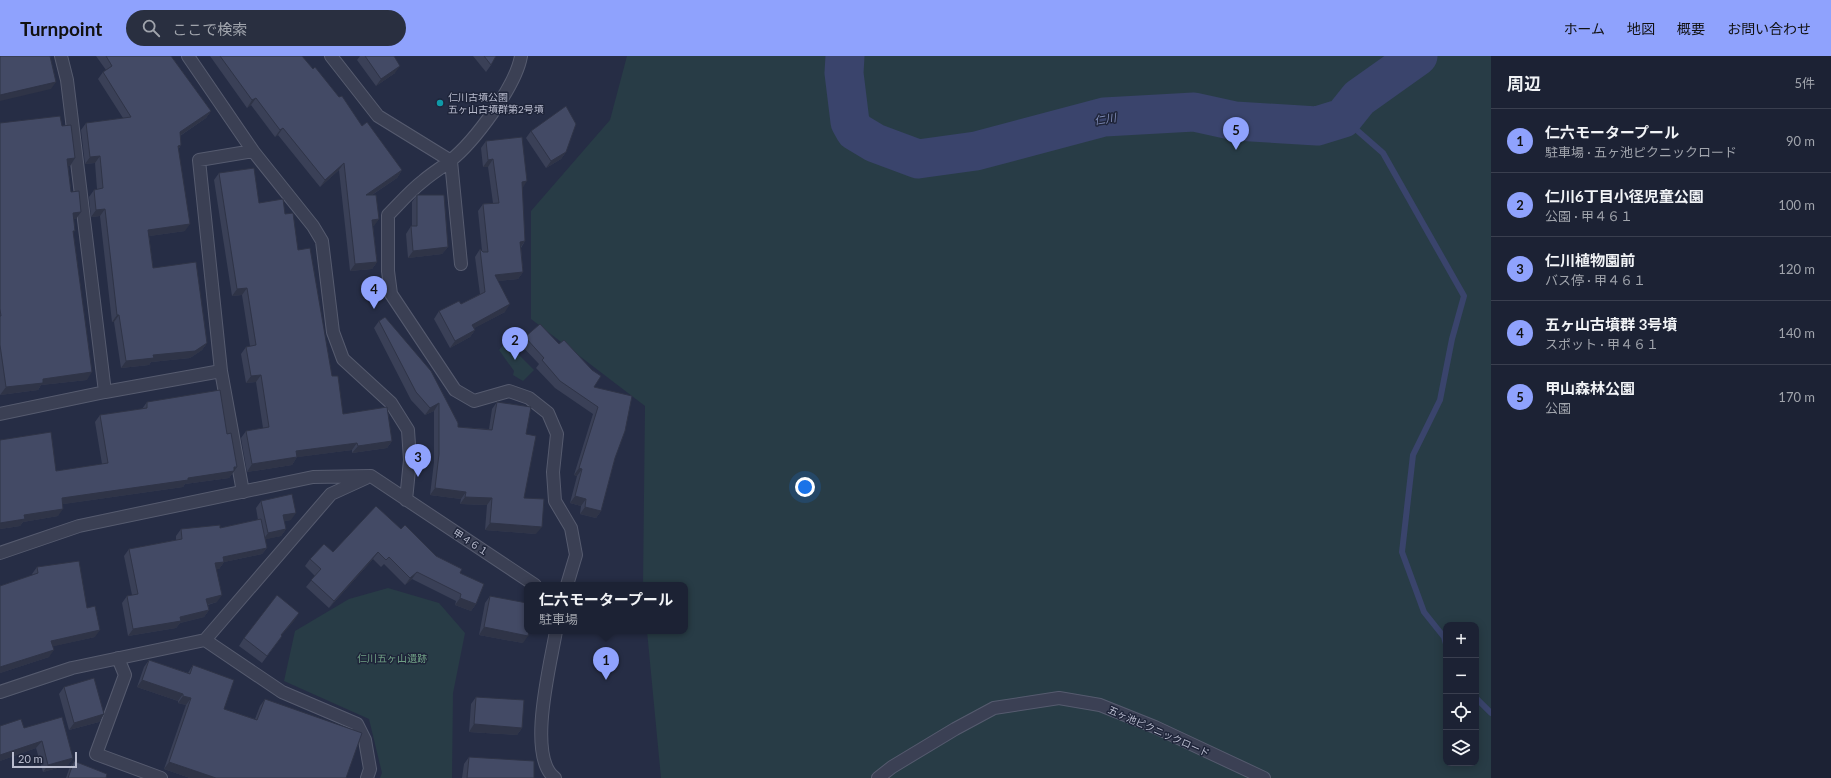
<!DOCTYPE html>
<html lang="ja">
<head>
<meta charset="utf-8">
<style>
	body { margin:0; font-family:Lato,"Noto Sans JP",sans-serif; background:#292f40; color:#f1f3f6 }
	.controls { position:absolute; right:12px; bottom:12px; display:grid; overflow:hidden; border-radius:8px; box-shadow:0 2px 10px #0003 }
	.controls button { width:36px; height:36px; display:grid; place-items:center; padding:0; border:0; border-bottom:1px solid #3a3f4f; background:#1c2234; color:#f1f3f6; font:20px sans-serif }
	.scale { position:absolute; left:12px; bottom:10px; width:65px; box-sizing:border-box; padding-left:4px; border:2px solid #b9bcce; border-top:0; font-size:11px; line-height:14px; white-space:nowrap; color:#b9bcce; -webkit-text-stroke:3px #1f253a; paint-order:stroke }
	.you { position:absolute; left:805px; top:431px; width:14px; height:14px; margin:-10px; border:3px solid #fff; border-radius:50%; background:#1a73e8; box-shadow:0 0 0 6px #1a73e833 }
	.badge { display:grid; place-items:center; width:26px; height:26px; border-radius:50%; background:#8fa2fd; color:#111; font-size:13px; font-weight:700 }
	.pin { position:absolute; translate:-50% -33px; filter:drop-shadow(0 1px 2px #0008) }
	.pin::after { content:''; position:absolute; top:21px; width:14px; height:12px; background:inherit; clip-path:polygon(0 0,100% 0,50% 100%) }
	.popup { position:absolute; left:524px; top:526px; width:164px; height:52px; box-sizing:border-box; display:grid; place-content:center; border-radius:8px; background:#1c2234; filter:drop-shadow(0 1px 3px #0005); font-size:13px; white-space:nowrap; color:#a0a4ac }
	.popup b { font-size:15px; color:#f1f3f6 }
	.popup::after { content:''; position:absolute; left:50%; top:100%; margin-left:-8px; border:8px solid transparent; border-top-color:#1c2234 }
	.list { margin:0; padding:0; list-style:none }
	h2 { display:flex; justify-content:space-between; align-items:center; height:52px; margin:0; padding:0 16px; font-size:17px }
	h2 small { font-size:13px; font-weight:400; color:#a0a4ac }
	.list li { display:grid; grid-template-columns:26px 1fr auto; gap:12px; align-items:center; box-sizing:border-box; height:64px; padding:0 16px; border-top:1px solid #3a3f4f }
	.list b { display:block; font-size:15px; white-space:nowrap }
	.list p { margin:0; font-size:13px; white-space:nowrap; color:#a0a4ac }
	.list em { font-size:13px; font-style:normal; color:#a0a4ac }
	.icon { flex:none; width:22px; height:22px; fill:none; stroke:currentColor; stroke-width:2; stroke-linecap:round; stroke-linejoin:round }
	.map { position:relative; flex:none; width:1491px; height:722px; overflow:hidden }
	header { display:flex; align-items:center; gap:24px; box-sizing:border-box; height:56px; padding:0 20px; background:#8fa2fd; color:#111 }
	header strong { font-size:19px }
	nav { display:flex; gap:22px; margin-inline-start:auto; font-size:14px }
	.search { width:280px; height:36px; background:#292f40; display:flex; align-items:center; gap:10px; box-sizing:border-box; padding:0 14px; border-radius:22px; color:#a0a4ac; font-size:15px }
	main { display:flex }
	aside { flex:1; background:#1c2234 }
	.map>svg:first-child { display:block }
	.green { fill:#283c46; fill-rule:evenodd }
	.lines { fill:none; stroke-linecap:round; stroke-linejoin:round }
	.stream { stroke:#3a446c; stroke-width:6 }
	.river { stroke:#3a446c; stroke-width:39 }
	.minor-casing { stroke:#565b6f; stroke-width:14 }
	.minor { stroke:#3b4054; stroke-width:12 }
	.wall { fill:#3a4057 }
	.shaded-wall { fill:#2f3447 }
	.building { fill:#434a65; stroke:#2f3447 }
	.culture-dot { fill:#0f9aa8; stroke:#1f253a; stroke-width:1.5 }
	.labels { text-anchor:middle; stroke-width:3; stroke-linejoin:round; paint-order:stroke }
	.poi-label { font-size:10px; fill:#b9bcce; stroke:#1f253a; text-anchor:start }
	.street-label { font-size:10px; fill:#b9bcce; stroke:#1f253a }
	.park-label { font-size:10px; fill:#6fa084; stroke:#1f253a }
	.water-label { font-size:11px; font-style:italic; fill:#7f8bb6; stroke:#1f253a }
</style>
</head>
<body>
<header>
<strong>Turnpoint</strong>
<div class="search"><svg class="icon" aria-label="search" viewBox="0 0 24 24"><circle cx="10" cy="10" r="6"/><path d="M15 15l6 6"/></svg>ここで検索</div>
<nav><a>ホーム</a><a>地図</a><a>概要</a><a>お問い合わせ</a></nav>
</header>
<main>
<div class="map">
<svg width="1491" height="722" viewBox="0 0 1491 722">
	<rect width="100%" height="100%" fill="#262d45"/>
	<path class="green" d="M627,0H1491V722H661L647,575H685V529H643L645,350L531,263V155L610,64ZM1446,569H1476V707H1446Z
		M506,286L534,314L523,325L513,319L514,315L499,294Z
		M388,532L439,547L465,577L453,637L452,722H380L382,717L369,663L284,625L295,575L349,543Z"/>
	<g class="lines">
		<path class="stream" d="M1343,62L1383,97L1464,240L1452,283L1440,344L1413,399L1402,496L1424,556L1444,581L1446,588
			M1476,642L1491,657"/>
		<path class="river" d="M845,0L844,17L850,66L855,75L875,87L918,103L976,95L1104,61L1194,56L1235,65L1317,70L1343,62L1359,42L1418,0"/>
		<defs>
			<path id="minor" d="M188,0L253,95L313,170L322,185L333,276L343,303L391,347L408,374L410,404L406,444
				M331,0L378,60L451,105L461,208
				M521,0C516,30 474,86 450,105C441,112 431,118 423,125C410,135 399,148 388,159V215L391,238L455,334L474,345L509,335L529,342L548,357L557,378L553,416L555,445L571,472L576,499L567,529
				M105,336L221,315
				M0,358L105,336L67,24L61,0
				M243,436L221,315L199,104L253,95
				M0,497L79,470L313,421L371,420L535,529
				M205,584L282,636L357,668L365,684L370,713L367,722
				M118,602L125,619L96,698L161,722
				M0,636L72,612L205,584L331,438L366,422
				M555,722C526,701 551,606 556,575
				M878,722L892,711L955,673L994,652L1059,642L1100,649L1155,671L1264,722"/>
		</defs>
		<use href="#minor" class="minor-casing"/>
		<use href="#minor" class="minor"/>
	</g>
	<path class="wall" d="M96,0H171L211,55L206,62L180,80L181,89L178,94L185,175L149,180L153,212L207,287L202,294L190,302L151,306L149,309L121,312L114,266H112L100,160L91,161L89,141L94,134L97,133L95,107L85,108L81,74L86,67L123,62L98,23L103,16L106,14Z
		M210,0H302L313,13L362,70L402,114L397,122L372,139L379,163L373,170L377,206L372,213L350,215L339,114L320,131L278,79L275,81L251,49L247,52Z
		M360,0H394L395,17L376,30L357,4Z
		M473,0H496L491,9L486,16Z
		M0,67L62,70L75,102L70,110H68L71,136L76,163H74L73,178L87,324L41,329L38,334L0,339Z
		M531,75L566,96L561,103L546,112L526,82Z
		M486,85L522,132L525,185L521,192L523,216L518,223L498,225L505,256L474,272L475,274L470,281L450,292L434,263L439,255L461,248L480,238L475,201L480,193L482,195L478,155L483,148L493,147L488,111H483L481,92Z
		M219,117L259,147L285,158L298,194L332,320L343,358L392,385L387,392L352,397V394L297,401L292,409L247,416L241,382L246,375L263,372L256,326L246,327L241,298L246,291L250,290L242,239L232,240L214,124Z
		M417,139L448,191L442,198L408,202L406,178L411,170H412V146Z
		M379,265L458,371L489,373L492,353L497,346L526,378L524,442L536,478L485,474L487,449L460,448L461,443L430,439L434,406V355L425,359L411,344L374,272Z
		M525,281L594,331L615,402L601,455L596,462L580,458L581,450L570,447L577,420L574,419L593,358L555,332L536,312L539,308L520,288Z
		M147,346L227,378L237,411L229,422L185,428L183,431L63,448L58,460L23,466L20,470L0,473V384L56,415L102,408L95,366L100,359L142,353Z
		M261,445L291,464L284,465L286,473L281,480L265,483L267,492L262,498L224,506L219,513H216L217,546L208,549L209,554L204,561L180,567L176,572L128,580L122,547L127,540L132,539L124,500L129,493L176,484V480L181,473L220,472L258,464L256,452Z
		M401,473L436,500L460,517L476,548L471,555L455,549L456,545L412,523L405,529L384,508L381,511L373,503L329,552L306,531L315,520L305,510L310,503Z
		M37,511L87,552L95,581L53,590L49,601L0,617V530L33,519L32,518Z
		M490,540L523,587L479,579L485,547Z
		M299,557L281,579L282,580L262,607L239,590L244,582Z
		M149,604L188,617L193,609L224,653L255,663L260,650L265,643L346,722H190L164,713L186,649L178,647V645L137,631L144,611Z
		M64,631L104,658L99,666L69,674L59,638Z
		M476,641L522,672L517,679L469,676L471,648Z
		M0,670L24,672L73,702L68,709L43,716L36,692L0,705Z
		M469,701L534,722H462L464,708Z
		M74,705L106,722H66L69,713Z"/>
	<path class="shaded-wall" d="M400,10L395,17L376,30L381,23Z
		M56,26L51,33L0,45V39Z
		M256,42L251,49L247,52L252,44Z
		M211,55L206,62L175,83L180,76Z
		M283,72L278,79L275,81L280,74Z
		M181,89L176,97L178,90Z
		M566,96L561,103L546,112L551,105Z
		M100,100L95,107L85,108L90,101Z
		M75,102L70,110L62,111L67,103Z
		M493,103L488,111H483L488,104Z
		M344,107L339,114L320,131L325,124Z
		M402,114L397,122L361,146L366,139Z
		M527,125L522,133V126Z
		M105,153L100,160L91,161L96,154Z
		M81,156L76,163L68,164L73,157Z
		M379,163L374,170L367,171L372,164Z
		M190,168L185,175L143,181L148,174Z
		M525,185L520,192V186Z
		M448,191L442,198L408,202L413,195Z
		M377,206L372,213L350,215L355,208Z
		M523,216L518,223L490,226L495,219Z
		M247,232L242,239L232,240L237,233Z
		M510,248L505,256L467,276L472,269Z
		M117,259H119L114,266H112Z
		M475,274L470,281L450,292L455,285Z
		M207,287L202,294L190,302L151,306L149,309L121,312L126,305Z
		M92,316L87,324L41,329L38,334L0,339L6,331L43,323Z
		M261,319L256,326L246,327L251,320Z
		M439,347L434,355L425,359L430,352Z
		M392,385L387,392L352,397L358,390Z
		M357,387L352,394L291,402L296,395Z
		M297,401L292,409L247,416L252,408Z
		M237,411L229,422L185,428L183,431L57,449L62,442L188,422Z
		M579,412L582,413L577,420L574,419Z
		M435,432L466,436L461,443L430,439Z
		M575,440L586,443L581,450L570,447Z
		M465,441L492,442L487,449L460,448Z
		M585,451L601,455L596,462L580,458Z
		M63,453L58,460L23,466L20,470L0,473V467L24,459Z
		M296,457L291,464L278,466L283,459Z
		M490,467L542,471L536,478L485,474Z
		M286,473L281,480L263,484L268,477Z
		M267,492L262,498L224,506L219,513L210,514L215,507L223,501Z
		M378,496L373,503L329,552L334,545Z
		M417,516L412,523L405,529L410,522Z
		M222,539L217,546L202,550L206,543Z
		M460,542L476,548L471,555L455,549Z
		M209,554L204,561L180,567L176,572L128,580L133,573Z
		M299,557L294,565L276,586L281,579Z
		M484,571L528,580L523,587L479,579Z
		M100,574L95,581L46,592L51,585Z
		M54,594L49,601L0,617V611Z
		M142,624L183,638L178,645L137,631Z
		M183,640L191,642L186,649L178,647Z
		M104,658L99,666L69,674L74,667Z
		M474,668L522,672L517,679L469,676Z
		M42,685L36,692L0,705V699Z
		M73,702L68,709L43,716L48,709Z
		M169,706L216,722H190L164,713Z"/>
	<path class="building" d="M0,0H50L56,26L0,39Z
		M106,0H171L211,55L180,76L181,89L178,90L190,168L148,174L153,212L196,206L207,287L195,295L153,299L154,302L126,305L119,259H117L105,153L96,154L94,134L103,132L100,100L90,101L86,67L131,61L103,16L112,10Z
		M220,0H302L313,13L315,11L339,41L342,40L362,70L367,66L402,114L366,139H376L379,163L372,164L377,206L355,208L344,107L325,124L283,72L280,74L256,42L252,44Z
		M365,0H394L400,10L381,23Z
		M484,0H496L491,9Z
		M566,50L576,68L566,96L551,105L531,75Z
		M60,60L62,70L71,69L75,102L67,103L71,136L79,135L81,156L73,157L75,175H73L92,316L43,323V327L6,331L0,289V260H1L0,253V67Z
		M522,81L527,125L522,126L525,185L520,186L523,216L495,219L510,248L472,269L475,274L455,285L439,255L459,245L461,248L485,236L480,193L483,196H488L483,148L499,147L493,103L488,104L486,85Z
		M254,112L259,147L283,143L285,158L293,157L298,194L310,192L332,320H338L343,358L387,351L392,385L358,390L357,387L296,395L297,401L252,408L246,375L269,371L261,319L251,320L246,291L256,289L247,232L237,233L219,117Z
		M417,139H444L448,191L413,195L411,170H417Z
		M385,261L431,315L458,367V371L492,374L497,346L531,351L526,378L536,380L524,442L544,443L542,471L490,467L492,442L465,441L466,436L435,432L439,398V347L430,352L416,336L379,265Z
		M540,268L559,288L564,284L592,314L601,320L594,331L632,340L625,375L615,402L601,455L585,451L586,443L575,440L582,413L579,412L598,351L560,325L542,304L544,302L525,281Z
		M220,334L227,378L231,377L237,411H234V415L188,422V424L62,442L63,453L24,459L25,463L0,467V384L51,376L56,415L108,407L100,359L147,352V346Z
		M292,438L296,457L283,459L286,473L268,477L261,445Z
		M376,450L401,473L405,469L436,500L462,513L460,517L484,528L476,548L460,542L461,538L417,516L410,522L389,501L386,504L378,496L334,545L311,524L321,513L310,503L324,488L333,496Z
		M261,463L267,492L223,501L224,506L215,507L222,539L206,543L209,554L180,561L181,565L133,573L127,540L138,538L129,493L182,483L181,473L220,469V472Z
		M79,505L87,552L95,550L100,574L51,585L54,594L0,611V530L38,517L37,511Z
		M277,539L299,557L281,579L282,580L267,600L244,582Z
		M490,540L527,547V575H529L528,580L484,571Z
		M149,604L190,618L193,609L234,624L224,653L257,664L265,643L362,677L346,722H216L169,706L191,642L183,640V638L142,624Z
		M94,622L104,658L74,667L64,631Z
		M476,641L524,644L522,672L474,668Z
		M62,661L73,702L48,709L42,685L0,699V670L21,663L24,672Z
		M469,701L534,705V722H467Z
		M74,705L107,718L106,722H68Z"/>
	<circle class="culture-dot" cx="440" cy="47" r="4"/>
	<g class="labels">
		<g class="poi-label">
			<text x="448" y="45">仁川古墳公園<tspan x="448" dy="12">五ヶ山古墳群第2号墳</tspan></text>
		</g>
		<g class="street-label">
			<text transform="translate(471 486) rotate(33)" y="4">甲４６１</text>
			<text transform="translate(1159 675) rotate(24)" y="4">五ヶ池ピクニックロード</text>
		</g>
		<g class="park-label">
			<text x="392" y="606">仁川五ヶ山遺跡</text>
		</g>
		<g class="water-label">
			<text transform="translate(1105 63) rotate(-9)" y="4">仁川</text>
		</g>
	</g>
</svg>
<div class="controls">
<button>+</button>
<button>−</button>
<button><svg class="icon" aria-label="locate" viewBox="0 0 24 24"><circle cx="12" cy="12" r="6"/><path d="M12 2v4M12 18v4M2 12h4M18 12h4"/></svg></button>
<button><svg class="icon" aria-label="layers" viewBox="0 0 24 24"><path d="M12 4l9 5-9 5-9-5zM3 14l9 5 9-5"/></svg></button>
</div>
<div class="scale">20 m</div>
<div class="you"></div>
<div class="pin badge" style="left:606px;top:624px">1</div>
<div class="popup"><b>仁六モータープール</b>駐車場</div>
<div class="pin badge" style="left:515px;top:304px">2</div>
<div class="pin badge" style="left:418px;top:421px">3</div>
<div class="pin badge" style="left:374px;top:253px">4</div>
<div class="pin badge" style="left:1236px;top:94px">5</div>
</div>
<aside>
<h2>周辺<small>5件</small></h2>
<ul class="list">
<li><span class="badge">1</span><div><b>仁六モータープール</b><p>駐車場 · 五ヶ池ピクニックロード</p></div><em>90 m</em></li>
<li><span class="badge">2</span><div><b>仁川6丁目小径児童公園</b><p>公園 · 甲４６１</p></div><em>100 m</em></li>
<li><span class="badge">3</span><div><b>仁川植物園前</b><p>バス停 · 甲４６１</p></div><em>120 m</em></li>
<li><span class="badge">4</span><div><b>五ヶ山古墳群 3号墳</b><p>スポット · 甲４６１</p></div><em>140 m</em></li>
<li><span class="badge">5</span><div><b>甲山森林公園</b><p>公園</p></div><em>170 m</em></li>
</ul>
</aside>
</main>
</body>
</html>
